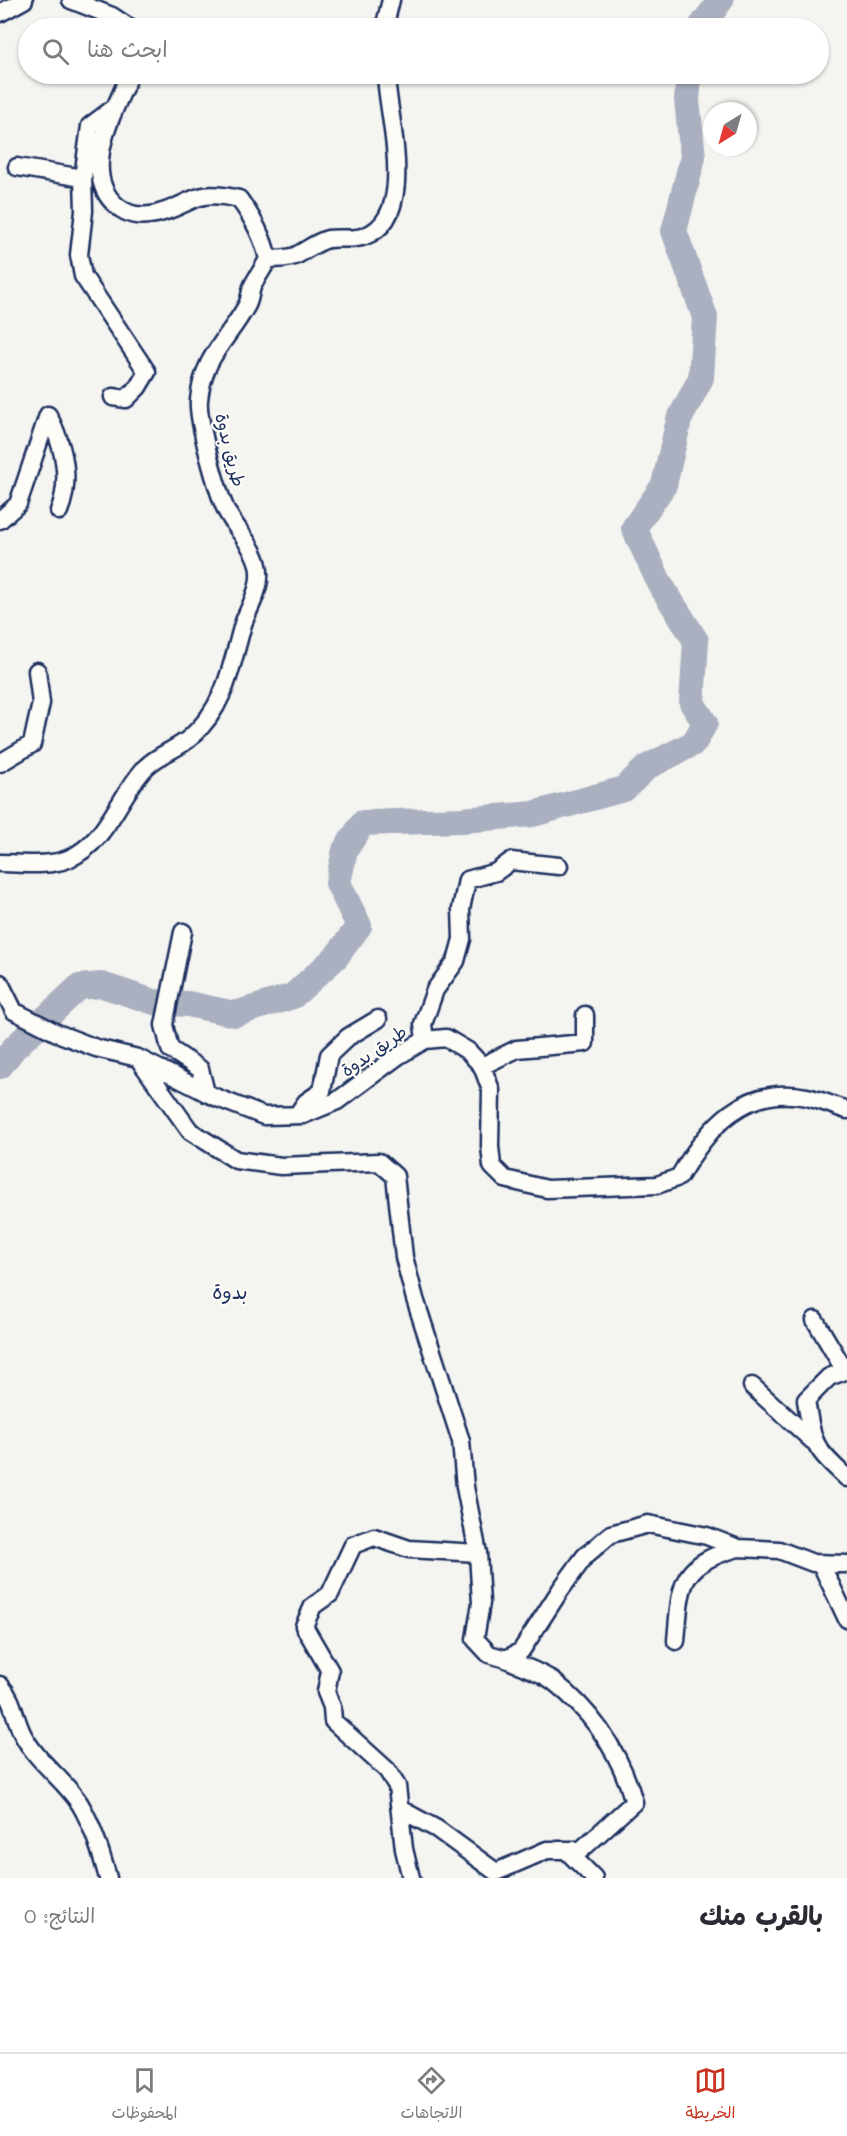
<!DOCTYPE html>
<html lang="ar">
<head>
<meta charset="utf-8">
<style>
	body { margin:0; font-family:Mali,"Playpen Sans Arabic",sans-serif; background:#f2f2f3; color:#2b2b33; direction:rtl }
	.compass { position:absolute; left:703px; top:102px; width:54px; height:54px; border-radius:50%; background:#fff; box-shadow:0 2px 4px #0004; rotate:217deg }
	.list { margin:0; padding:0; list-style:none }
	h2 { display:flex; justify-content:space-between; align-items:center; height:78px; margin:0; padding:0 24px; font-size:26px }
	h2 small { font-size:20px; font-weight:400; color:#7c7c81 }
	.icon { flex:none; width:33px; height:33px; fill:none; stroke:currentColor; stroke-width:2; stroke-linecap:round; stroke-linejoin:round }
	.map { position:relative; flex:none; width:847px; height:1878px; overflow:hidden; direction:ltr }
	.search { position:absolute; background:#fff; box-shadow:0 2px 4px #0004; left:18px; right:18px; top:18px; height:66px; display:flex; align-items:center; gap:15px; box-sizing:border-box; padding:0 21px; border-radius:33px; color:#7c7c81; font-size:22px }
	.sheet { height:174px; background:#fff }
	nav { display:flex; justify-content:space-around; align-items:center; box-sizing:border-box; height:84px; border-top:2px solid #e1e1e2; background:#fff; font-size:16px; color:#7c7c81 }
	nav a { display:grid; justify-items:center; gap:3px }
	nav .on { color:#c8321e }
	.map>svg:first-child { display:block }
	.lines { fill:none; stroke-linecap:round; stroke-linejoin:round }
	.river { stroke:#aab0bf; stroke-width:26 }
	.minor-casing { stroke:#1b2f5e; stroke-width:21 }
	.minor { stroke:#fdfcf7; stroke-width:16 }
	.labels { text-anchor:middle; stroke-width:4.5; stroke-linejoin:round; paint-order:stroke }
	.street-label { font-size:18px; fill:#1b2f5e; stroke:#fdfcf7 }
	.neighbourhood-label { font-size:20px; fill:#1b2f5e; stroke:#fdfcf7 }
</style>
</head>
<body>
<div class="map">
<svg width="847" height="1878" viewBox="0 0 847 1878">
	<rect width="100%" height="100%" fill="#f4f4f1"/>
	<filter id="ink" filterUnits="userSpaceOnUse"><feTurbulence type="fractalNoise" baseFrequency=".0167" numOctaves="2"/><feDisplacementMap in="SourceGraphic" scale="12" xChannelSelector="R" yChannelSelector="G"/><feConvolveMatrix kernelMatrix="1 2 1 2 8 2 1 2 1" color-interpolation-filters="sRGB"/></filter>
	<g filter="url(#ink)">
		<g class="lines">
			<path class="river" d="M700,28L721,0
				M0,1066L14,1048L79,987L102,985L154,1002L188,1004L235,1014L293,996L336,957L359,926L338,883L345,850L363,823L462,820L533,814L624,789L647,767L694,743L705,723L692,703L696,641L660,584L634,528L664,485L679,420L701,378L705,317L674,231L693,157L687,100L689,74"/>
			<defs>
				<path id="minor" d="M71,0L112,16L130,28
					M0,13L24,0
					M384,28L391,0
					M17,167L83,178L90,126L114,108
					M83,178L84,211L79,255L83,276L147,372L138,387L126,399L113,397
					M268,259C276,259 287,259 295,256C306,251 316,242 328,239C341,237 352,241 365,236C419,216 387,116 386,74
					M0,520L18,504L48,415C64,446 72,479 59,511
					M0,763L32,744L41,703L37,671
					M0,863C20,863 48,867 68,859C108,842 118,796 146,767C159,754 178,749 191,737C226,706 231,666 243,624C248,610 259,592 259,577C261,552 237,532 226,510C217,490 197,420 199,400C203,356 228,340 247,305C250,299 250,293 252,287C256,278 263,269 268,259C263,236 253,218 239,199C192,188 195,204 156,214C141,217 129,216 117,206C78,173 115,110 130,74
					M183,932L164,1025L170,1049L200,1069L206,1093
					M0,983L14,1011L57,1033L96,1048L138,1058L215,1097L264,1116L303,1115L337,1101L398,1056L425,1040L446,1038L468,1051L482,1066L491,1090L490,1146L492,1166L505,1179L547,1189L657,1185L679,1177C708,1127 744,1084 807,1097C820,1100 834,1106 847,1110
					M425,1040L423,1024L435,990L456,961L462,939L461,909L467,880L496,872L511,861L559,866
					M138,1058L190,1131L236,1160L281,1166L379,1162L395,1176L404,1257L415,1299L461,1441L465,1487L478,1553L409,1549L374,1537L353,1545L330,1594L313,1606L304,1626L330,1671L326,1692L332,1707L333,1721L387,1770L397,1786L404,1849L411,1878
					M482,1066L517,1049L585,1043V1015
					M297,1115L306,1102L322,1091L329,1055L348,1037L378,1019
					M815,1320L845,1371L829,1377L806,1400C813,1444 813,1447 847,1478
					M752,1386L813,1441
					M478,1553L481,1603L475,1639L489,1654L506,1659L521,1651L561,1589L585,1556L611,1534L648,1524L707,1536L738,1548L779,1550L813,1563L847,1564
					M821,1564L847,1619
					M676,1641C681,1584 678,1565 738,1548
					M0,1685C14,1700 14,1718 23,1735C37,1762 64,1779 80,1804C93,1826 101,1853 108,1878
					M400,1809L437,1829L496,1872L547,1850H581L634,1802C620,1752 594,1713 553,1681C540,1671 521,1666 506,1659
					M566,1850L594,1878"/>
			</defs>
			<use href="#minor" class="minor-casing"/>
			<use href="#minor" class="minor"/>
		</g>
	</g>
	<g class="labels">
		<g class="street-label">
			<text transform="translate(230 450) rotate(76)" y="6">طريق بدوة</text>
			<text transform="translate(374 1051) rotate(-35)" y="6">طريق بدوة</text>
		</g>
		<g class="neighbourhood-label">
			<text x="230" y="1299">بدوة</text>
		</g>
	</g>
</svg>
<svg class="compass" viewBox="-18 -18 36 36"><path d="M0-13l5 13h-10z" fill="#e53935"/><path d="M0 13l5-13h-10z" fill="#7c7c81"/></svg>
<div class="search"><svg class="icon" aria-label="search" viewBox="0 0 24 24"><circle cx="10" cy="10" r="6"/><path d="M15 15l6 6"/></svg>ابحث هنا</div>
</div>
<section class="sheet">
<h2>بالقرب منك<small>النتائج: 0</small></h2>
<ul class="list">
</ul>
</section>
<nav>
<a class="on"><svg class="icon" aria-label="map" viewBox="0 0 24 24"><path d="M3 6l6-2 6 2 6-2v14l-6 2-6-2-6 2zM9 4v14M15 6v14"/></svg>الخريطة</a>
<a><svg class="icon" aria-label="directions" viewBox="0 0 24 24"><path d="M12 3l9 9-9 9-9-9zM9 14v-3h6M13 9l2 2-2 2"/></svg>الاتجاهات</a>
<a><svg class="icon" aria-label="saved" viewBox="0 0 24 24"><path d="M7 4h10v16l-5-4-5 4z"/></svg>المحفوظات</a>
</nav>
</body>
</html>
